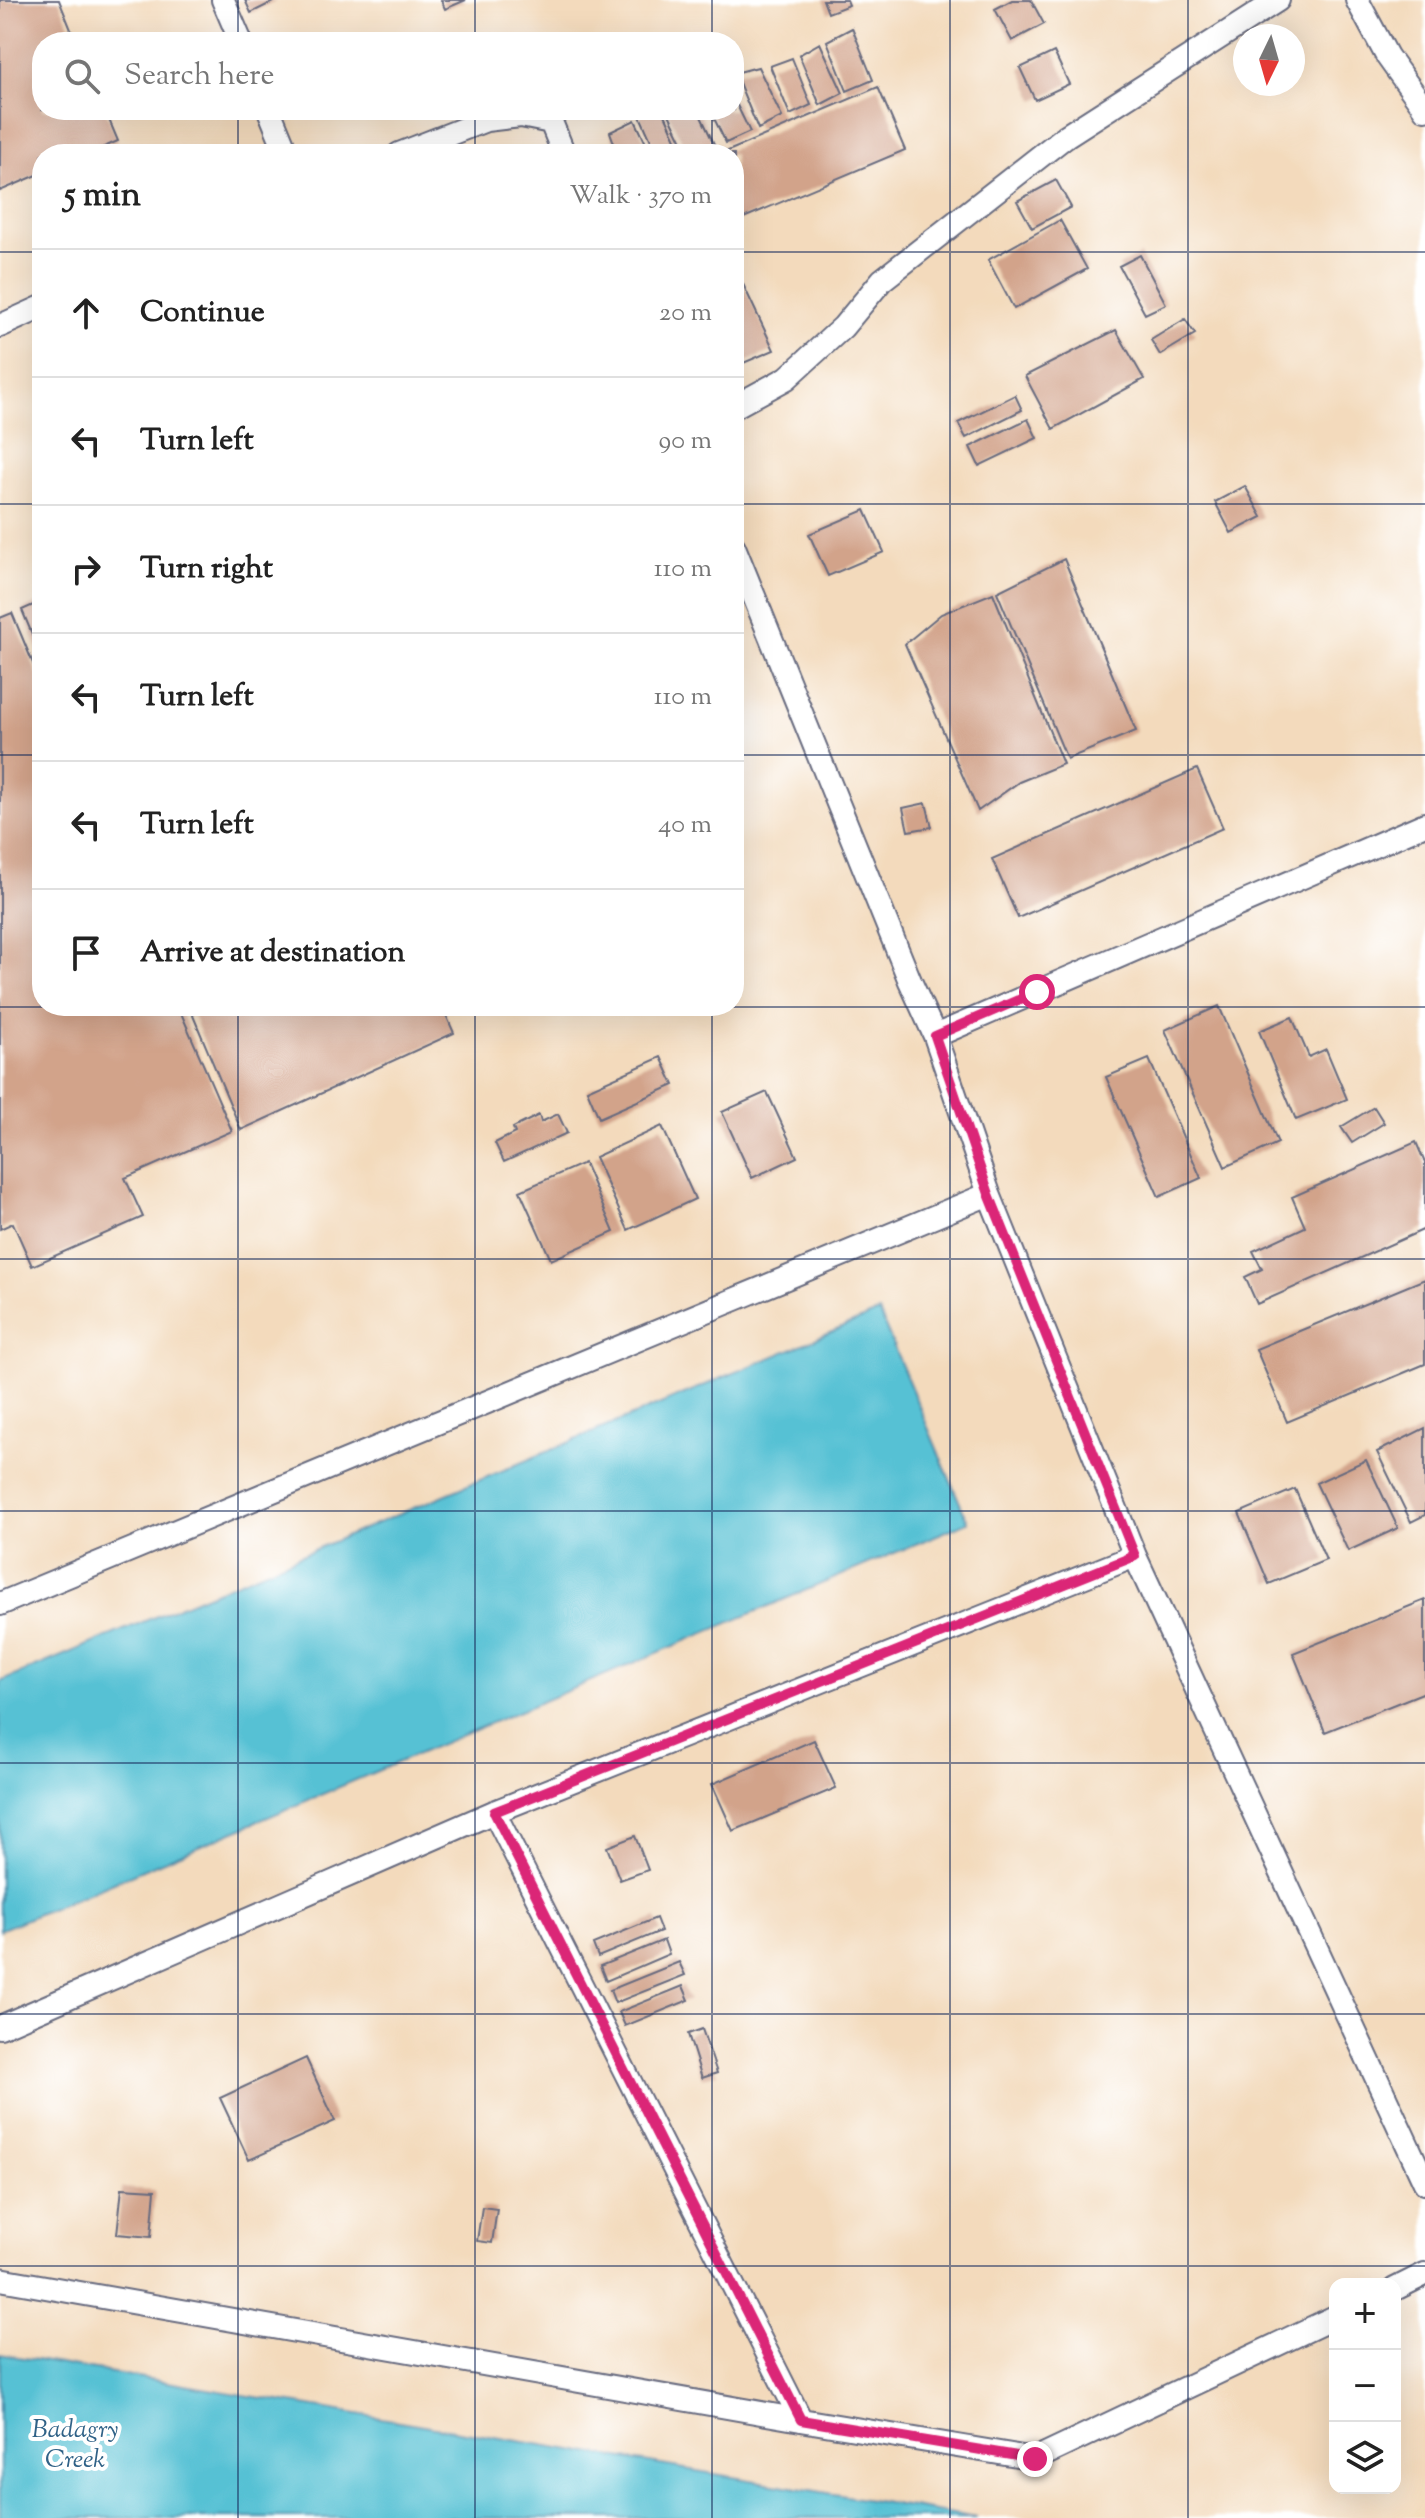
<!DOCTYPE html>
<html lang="en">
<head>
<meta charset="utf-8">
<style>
	body { margin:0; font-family:"Sorts Mill Goudy",serif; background:#f6f6f6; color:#222 }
	.controls { position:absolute; right:24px; bottom:24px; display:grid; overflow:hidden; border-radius:16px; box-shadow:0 8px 32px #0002 }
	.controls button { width:72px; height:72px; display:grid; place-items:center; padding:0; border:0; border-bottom:2px solid #e0e0e0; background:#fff; color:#222; font:40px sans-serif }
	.compass { position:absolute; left:1233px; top:24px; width:72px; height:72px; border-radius:50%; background:#fff; box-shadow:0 8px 32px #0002; rotate:185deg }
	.stop { position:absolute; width:24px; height:24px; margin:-18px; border:6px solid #db2777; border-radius:50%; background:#fff }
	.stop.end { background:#db2777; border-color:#fff; box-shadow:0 2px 8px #0008 }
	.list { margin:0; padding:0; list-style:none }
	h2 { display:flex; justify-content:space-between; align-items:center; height:104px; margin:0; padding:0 32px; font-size:34px }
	h2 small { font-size:26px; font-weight:400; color:#767676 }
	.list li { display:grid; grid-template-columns:52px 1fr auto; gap:24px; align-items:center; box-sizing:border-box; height:128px; padding:0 32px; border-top:2px solid #e0e0e0 }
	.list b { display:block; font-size:30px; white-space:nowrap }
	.list em { font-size:26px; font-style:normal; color:#767676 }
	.icon { flex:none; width:44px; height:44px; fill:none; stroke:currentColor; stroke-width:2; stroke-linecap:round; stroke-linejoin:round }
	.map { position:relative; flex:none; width:1425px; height:2518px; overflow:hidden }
	.search { position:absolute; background:#fff; box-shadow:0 8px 32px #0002; left:32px; top:32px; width:712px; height:88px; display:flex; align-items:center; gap:20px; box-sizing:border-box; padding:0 28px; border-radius:32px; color:#767676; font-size:30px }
	.panel { position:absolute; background:#fff; box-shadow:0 8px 32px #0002; left:32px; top:144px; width:712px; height:872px; border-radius:32px }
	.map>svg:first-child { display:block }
	.water { fill:#57c1d4; stroke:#397899; stroke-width:2 }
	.building { fill:#d2a38a }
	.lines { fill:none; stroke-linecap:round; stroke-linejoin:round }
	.service-casing { stroke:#676b7f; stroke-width:26 }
	.service { stroke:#fff; stroke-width:22 }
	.route { stroke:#db2777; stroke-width:10 }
	.grid { fill:none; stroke:#1b2f5e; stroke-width:2; stroke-opacity:0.55 }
	.labels { text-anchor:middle; stroke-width:8; stroke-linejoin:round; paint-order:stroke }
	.water-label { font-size:26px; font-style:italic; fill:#306287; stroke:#fff }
</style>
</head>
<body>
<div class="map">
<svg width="1425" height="2518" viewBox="0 0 1425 2518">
	<rect width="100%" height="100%" fill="#fff"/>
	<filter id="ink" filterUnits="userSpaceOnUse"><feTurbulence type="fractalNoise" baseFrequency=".0125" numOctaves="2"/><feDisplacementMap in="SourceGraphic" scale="16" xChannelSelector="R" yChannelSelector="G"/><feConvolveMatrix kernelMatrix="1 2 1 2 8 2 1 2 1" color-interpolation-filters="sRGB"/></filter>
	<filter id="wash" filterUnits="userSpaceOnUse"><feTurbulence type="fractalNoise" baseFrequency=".006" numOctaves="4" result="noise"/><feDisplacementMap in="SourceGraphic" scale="32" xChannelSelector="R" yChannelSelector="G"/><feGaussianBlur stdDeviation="1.8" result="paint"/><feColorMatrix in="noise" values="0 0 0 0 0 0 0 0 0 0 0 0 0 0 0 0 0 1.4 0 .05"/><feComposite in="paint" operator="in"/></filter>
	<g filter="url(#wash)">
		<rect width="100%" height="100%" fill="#f3dabc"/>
		<path class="water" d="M879,1312L968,1522L0,1930V1682Z
			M0,2354L977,2518H0Z"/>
		<g id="blocks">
			<path class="building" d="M0,0H59L76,42H42V110H105L118,141L88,154H42V173L0,191Z
				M245,0H277L251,13Z
				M441,0H466L445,9Z
				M823,0H847L849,5L828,13Z
				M1012,0H1031L1044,24L1012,41L995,9Z
				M852,28L873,80L847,91L827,41Z
				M820,43L843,93L820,105L799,55Z
				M1054,52L1069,84L1035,100L1020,68Z
				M792,58L811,105L790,115L770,66Z
				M758,67L782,117L758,129L735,73Z
				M878,87L905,150L734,222V154H721Z
				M734,99L750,132L726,143L710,110H734Z
				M654,110H663L683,154H657L640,116Z
				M667,110H698L715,146L695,154H688Z
				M635,120L651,154H618L610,132Z
				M1056,180L1071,207L1032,228L1017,201Z
				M1060,220L1087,269L1014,309L988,260Z
				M1140,255L1166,304L1145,314L1119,266Z
				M734,265L774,350L734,367Z
				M1185,319L1195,334L1160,355L1151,340Z
				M1116,330L1144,379L1053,429L1025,376Z
				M1015,395L1022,410L966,438L958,423Z
				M1028,419L1037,438L979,466L970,447Z
				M1245,486L1262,517L1231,533L1215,502Z
				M865,510L884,552L828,576L809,534Z
				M1064,559L1136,731L1067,759L997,592Z
				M993,593L1063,764L1019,782L978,811L905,644L941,614Z
				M42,601V658L22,610Z
				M12,613L42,685V1006H178L232,1131L125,1178L143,1217L32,1266L13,1223L0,1229V618Z
				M1197,769L1223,828L1018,918L992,859Z
				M926,803L932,827L908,831L903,808Z
				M189,1006H442L454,1033L241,1130Z
				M1219,1006L1278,1143L1225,1167L1165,1030Z
				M1292,1017L1309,1057L1326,1049L1347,1099L1296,1120L1259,1031Z
				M661,1057L674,1085L599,1118L587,1090Z
				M1149,1059L1201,1178L1159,1197L1106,1077Z
				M767,1092L797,1157L752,1178L722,1112Z
				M1374,1107L1384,1123L1352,1143L1341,1127Z
				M558,1114L567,1133L504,1162L495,1143L515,1133L513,1128L539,1115L541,1122Z
				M662,1126L695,1199L628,1230L595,1157Z
				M1416,1142L1425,1163V1229L1257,1304L1245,1277L1262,1269L1253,1251L1305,1227L1292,1197Z
				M584,1163L614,1232L551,1260L520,1191Z
				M1425,1279V1364L1287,1422L1256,1349Z
				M1425,1428V1515L1411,1522L1377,1452Z
				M1366,1460L1398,1528L1348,1551L1316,1483Z
				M1295,1489L1326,1560L1269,1584L1239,1513Z
				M1425,1600V1692L1325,1732L1293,1653Z
				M814,1740L836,1788L733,1831L712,1784Z
				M635,1836L648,1870L620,1880L607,1847Z
				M656,1918L661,1931L598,1957L593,1944Z
				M664,1940L669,1954L606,1981L600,1966Z
				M679,1962L685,1975L615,2003L610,1990Z
				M683,1986L689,2000L625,2026L619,2012Z
				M702,2029L717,2073L702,2078L688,2034Z
				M306,2058L335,2121L249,2160L220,2098Z
				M122,2188L155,2190L151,2237L117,2234Z
				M482,2207L497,2209L492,2243L477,2241Z"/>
		</g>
	</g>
	<g filter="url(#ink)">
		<use href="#blocks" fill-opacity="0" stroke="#676b7f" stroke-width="2"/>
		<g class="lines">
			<defs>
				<path id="service" d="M223,0L241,42
					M1357,0L1387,56L1425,109
					M269,110L287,154
					M399,154L486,120L521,116L551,122L564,154
					M0,326L42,307
					M734,407L787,378L843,327L882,280L1066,136L1278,0
					M734,547L910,981L935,1036L989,1194L1135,1556L1425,2183
					M935,1036L1425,824
					M0,1604L989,1194
					M494,1812L801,2420
					M0,2027L494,1812L1135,1556
					M0,2279L801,2420L1035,2459L1335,2317
					M1395,2289L1425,2274"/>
			</defs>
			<use href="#service" class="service-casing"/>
			<use href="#service" class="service"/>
		</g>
	</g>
	<g class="lines" filter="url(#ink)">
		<path class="route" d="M1035,2459L801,2420L494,1812L1135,1556L989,1194L935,1036L1037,992"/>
	</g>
	<path class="grid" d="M238,0V42M475,0V42M712,0V42M950,0V2518M1188,0V2518M238,110V154M475,110V154M712,110V154M0,252H42M734,252H1425M0,504H42M734,504H1425M0,755H42M734,755H1425M238,1006V2518M475,1006V2518M712,1006V2518M0,1007H1425M0,1259H1425M0,1511H1425M0,1763H1425M0,2014H1425M0,2266H1425"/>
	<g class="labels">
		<g class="water-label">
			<text x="75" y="2437">Badagry<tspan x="75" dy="30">Creek</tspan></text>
		</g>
	</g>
</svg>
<div class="controls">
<button>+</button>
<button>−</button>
<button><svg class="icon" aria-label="layers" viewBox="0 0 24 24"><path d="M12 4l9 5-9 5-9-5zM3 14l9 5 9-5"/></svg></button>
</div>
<svg class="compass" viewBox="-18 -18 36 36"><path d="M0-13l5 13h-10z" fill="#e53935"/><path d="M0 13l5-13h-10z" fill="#767676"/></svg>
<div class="stop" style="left:1037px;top:992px"></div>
<div class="stop end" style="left:1035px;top:2459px"></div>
<div class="search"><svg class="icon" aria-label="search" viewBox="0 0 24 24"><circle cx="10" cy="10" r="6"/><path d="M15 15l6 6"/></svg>Search here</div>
<section class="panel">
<h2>5 min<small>Walk · 370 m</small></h2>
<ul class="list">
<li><svg class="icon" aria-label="ahead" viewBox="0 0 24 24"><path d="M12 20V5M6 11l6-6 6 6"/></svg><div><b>Continue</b></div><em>20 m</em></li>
<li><svg class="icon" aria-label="left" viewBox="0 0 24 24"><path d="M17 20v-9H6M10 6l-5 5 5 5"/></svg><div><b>Turn left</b></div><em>90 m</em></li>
<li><svg class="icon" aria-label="right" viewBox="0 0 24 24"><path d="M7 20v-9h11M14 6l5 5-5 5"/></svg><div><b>Turn right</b></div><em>110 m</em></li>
<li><svg class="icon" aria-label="left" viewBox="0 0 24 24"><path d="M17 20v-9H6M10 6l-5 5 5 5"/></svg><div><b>Turn left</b></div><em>110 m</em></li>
<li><svg class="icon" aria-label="left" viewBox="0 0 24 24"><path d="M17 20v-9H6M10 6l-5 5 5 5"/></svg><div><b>Turn left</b></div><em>40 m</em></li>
<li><svg class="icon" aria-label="arrive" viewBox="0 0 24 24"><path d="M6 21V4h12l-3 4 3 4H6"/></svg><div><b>Arrive at destination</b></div></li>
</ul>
</section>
</div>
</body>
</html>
